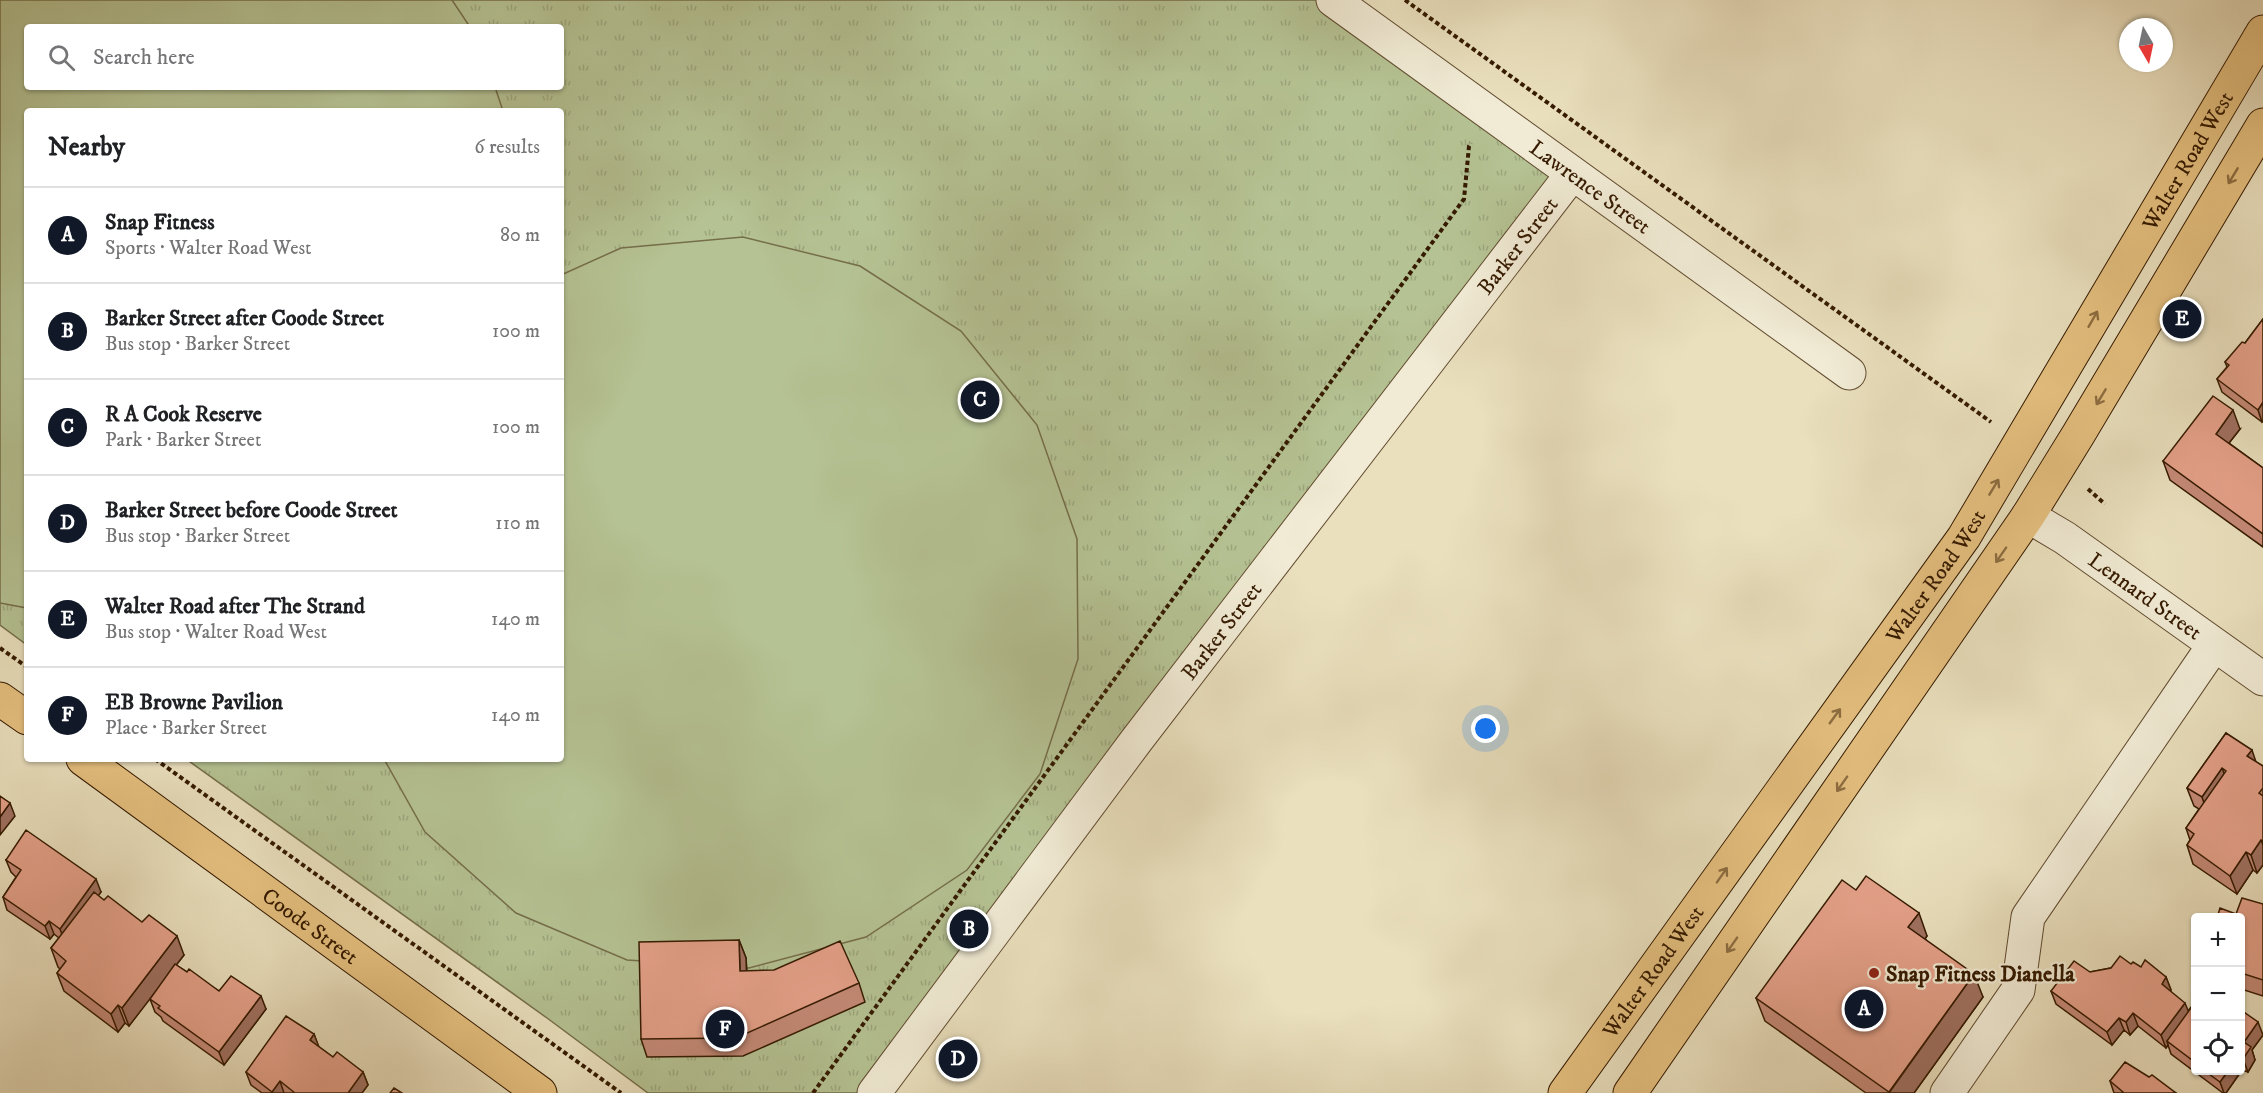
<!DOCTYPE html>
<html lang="en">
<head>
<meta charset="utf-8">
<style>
	body { margin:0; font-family:"IM FELL DW Pica",serif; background:#f6f6f6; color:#202124 }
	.controls { position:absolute; right:18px; bottom:18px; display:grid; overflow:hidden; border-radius:6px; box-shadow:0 2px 4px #0004 }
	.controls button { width:54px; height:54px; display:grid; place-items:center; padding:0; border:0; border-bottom:2px solid #e0e0e0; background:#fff; color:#202124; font:30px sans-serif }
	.compass { position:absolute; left:2119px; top:18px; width:54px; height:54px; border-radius:50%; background:#fff; box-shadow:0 2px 4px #0004; rotate:171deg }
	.you { position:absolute; left:1486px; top:729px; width:21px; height:21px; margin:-15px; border:4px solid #fff; border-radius:50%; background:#1a73e8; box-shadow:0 0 0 9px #1a73e833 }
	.badge { display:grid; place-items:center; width:39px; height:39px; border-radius:50%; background:#111827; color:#fff; font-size:20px; font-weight:700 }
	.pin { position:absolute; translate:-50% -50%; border:3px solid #fff; box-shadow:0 2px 6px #0006 }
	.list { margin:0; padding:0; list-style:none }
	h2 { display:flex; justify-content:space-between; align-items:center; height:78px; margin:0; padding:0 24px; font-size:26px }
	h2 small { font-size:20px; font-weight:400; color:#757577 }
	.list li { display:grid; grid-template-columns:39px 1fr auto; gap:18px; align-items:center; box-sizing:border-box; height:96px; padding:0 24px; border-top:2px solid #e0e0e0 }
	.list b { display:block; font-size:22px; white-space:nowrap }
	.list p { margin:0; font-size:20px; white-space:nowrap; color:#757577 }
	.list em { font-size:20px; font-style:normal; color:#757577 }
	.icon { flex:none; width:33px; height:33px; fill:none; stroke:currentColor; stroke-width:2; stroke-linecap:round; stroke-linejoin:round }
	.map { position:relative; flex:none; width:2263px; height:1093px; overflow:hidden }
	.search { position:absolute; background:#fff; box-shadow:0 2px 4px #0004; left:24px; top:24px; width:540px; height:66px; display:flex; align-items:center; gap:15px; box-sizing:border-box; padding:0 21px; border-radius:6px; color:#757577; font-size:22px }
	.panel { position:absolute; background:#fff; box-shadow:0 2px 4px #0004; left:24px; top:108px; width:540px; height:654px; border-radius:6px }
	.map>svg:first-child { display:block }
	.grass { fill:url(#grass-tufts); stroke:#756e4a; stroke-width:1.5; fill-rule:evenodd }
	.pitch { fill:#b5c293; stroke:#756e4a; stroke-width:1.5 }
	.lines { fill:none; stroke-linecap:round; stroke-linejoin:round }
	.minor-casing { stroke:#624c30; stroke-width:35 }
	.major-casing { stroke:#351a01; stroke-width:35 }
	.path { stroke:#351a01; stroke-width:4; stroke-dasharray:4.5 3; stroke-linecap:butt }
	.minor { stroke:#f1ebd5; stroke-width:33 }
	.major { stroke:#e5c07f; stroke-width:33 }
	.wall { fill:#c58a77; stroke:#351a01; stroke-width:1.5 }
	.shaded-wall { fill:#a07161; stroke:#351a01; stroke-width:1.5 }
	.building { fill:#e5a18a; stroke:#351a01; stroke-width:1.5 }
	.oneway { stroke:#8d6d40 }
	.poi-dot { fill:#8f2418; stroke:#f1ebd5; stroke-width:2 }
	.labels { text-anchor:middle; stroke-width:4.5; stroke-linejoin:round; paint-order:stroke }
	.street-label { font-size:22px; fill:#351a01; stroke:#f1ebd5 }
	.poi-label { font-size:22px; font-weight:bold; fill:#351a01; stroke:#f1ebd5; text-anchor:start }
</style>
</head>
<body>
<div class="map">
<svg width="2263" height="1093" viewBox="0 0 2263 1093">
	<defs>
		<pattern id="grass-tufts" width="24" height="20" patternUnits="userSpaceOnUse" patternTransform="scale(1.5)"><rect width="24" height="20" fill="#b5c293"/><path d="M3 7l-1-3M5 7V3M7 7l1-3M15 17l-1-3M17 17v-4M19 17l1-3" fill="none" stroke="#9ca67d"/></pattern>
	</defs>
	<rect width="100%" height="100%" fill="#eae0be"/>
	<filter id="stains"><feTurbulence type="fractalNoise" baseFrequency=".00333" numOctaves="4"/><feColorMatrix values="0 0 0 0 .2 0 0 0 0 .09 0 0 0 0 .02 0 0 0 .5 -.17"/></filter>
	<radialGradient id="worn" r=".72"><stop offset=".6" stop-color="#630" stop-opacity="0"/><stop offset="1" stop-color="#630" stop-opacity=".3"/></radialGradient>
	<path class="grass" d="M0,0H1333L1572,174L875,1093H648L547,1018L186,759H561V111H27V645L0,625ZM27,27H561V87H27Z"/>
	<path class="pitch" d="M0,0H452L470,27H27V87H495L503,111H27V608L0,603Z
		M743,237L860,266L961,331L1037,425L1077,539L1078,659L1040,774L967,870L866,937L749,968L627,960L516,913L425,832L384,759H561V275L621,248Z"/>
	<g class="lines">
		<defs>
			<g id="minor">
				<path id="s1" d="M1333,0L1849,373"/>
				<path id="s2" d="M2028,516L2065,538L2263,679"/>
				<path id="s3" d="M874,1093L1136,741L1572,174"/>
				<path d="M1947,1093L2018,990L2028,917L2214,645"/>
			</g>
			<g id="major">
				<path d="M0,699L27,718"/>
				<path id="s4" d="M83,759L540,1093"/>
				<path id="s5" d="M1565,1093L1964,537L2263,32"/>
				<path d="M1630,1093L2028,516L2078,435L2263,125"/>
			</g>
		</defs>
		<use href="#minor" class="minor-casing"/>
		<use href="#major" class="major-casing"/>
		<path class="path" d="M1405,0L1991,422
			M2088,489L2105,504
			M0,648L27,667
			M155,759L621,1093
			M813,1093L1464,199L1469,146L1471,143"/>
		<use href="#minor" class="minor"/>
		<use href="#major" class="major"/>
	</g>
	<path class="wall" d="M2263,319V421L2262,422L2222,392L2217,379L2227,367L2225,362L2245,343Z
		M2240,429L2229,443L2263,468V547L2170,480L2163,461Z
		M2226,733L2256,762L2263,766V865L2257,873L2253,870L2237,894L2193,864L2187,845L2190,840L2186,828L2199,809L2194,806L2187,788Z
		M6,860L101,892L98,896L104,900L184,955L176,965L187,972L219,991L266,1009L224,1065L163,1021L161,1017L155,1012L150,999L158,987L129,1026L125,1023L118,1032L64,991L57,973L60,969L58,967L51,948L59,938L54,934L50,939L7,910L3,897L16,877L11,872Z
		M1856,890L1927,936L1925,939L1983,997L1914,1093H1866L1765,1021L1756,998Z
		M2263,904V996L2241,989V918L2236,914Z
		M739,940L746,958L747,971L859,983L865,1002L743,1056L647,1057L641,1039Z
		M2131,964L2166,977L2171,990L2170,991L2188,1011L2196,1001V1071H2241V1010L2263,1035L2252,1050L2255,1060L2248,1072L2242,1070L2226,1093H2223L2171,1054L2168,1045L2166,1048L2138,1026L2130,1035L2124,1030L2112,1045L2056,1004L2051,991L2090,972Z
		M314,1034L318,1046L333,1057L363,1072L368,1085L362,1093H262L251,1085L246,1072Z
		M2149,1077L2176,1093H2114L2110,1081Z"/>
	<path class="shaded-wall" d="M2263,402V421L2262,422L2258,410Z
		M2233,410L2240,429L2222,452L2216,434Z
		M2252,750L2258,768L2247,756Z
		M2222,768L2229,786L2208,815L2202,797Z
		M10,803L15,816L0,835V817Z
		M2261,840L2263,845V865L2257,873L2251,855Z
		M2246,852L2253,870L2237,894L2230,876Z
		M96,879L101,892L65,942L60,929Z
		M1919,913L1927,936L1917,950L1908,927Z
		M49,921L54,934L50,939L45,926Z
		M177,936L184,955L129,1026L122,1008Z
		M739,940L746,958L747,989L740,971Z
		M1974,974L1983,997L1914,1093H1889Z
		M2166,977L2171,990L2166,997L2162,984Z
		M261,996L266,1009L224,1065L219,1052Z
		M2185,1003L2190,1015L2167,1041L2168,1045L2166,1048L2161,1035Z
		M118,1005L125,1023L118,1032L111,1014Z
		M2133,1013L2138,1026L2130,1035L2126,1022Z
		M2119,1018L2124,1030L2112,1045L2107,1032Z
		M2258,1022L2263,1035L2252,1050L2255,1060L2248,1072L2243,1059L2244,1042Z
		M314,1034L319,1047L310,1040Z
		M2241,1066L2242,1070L2226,1093H2224L2220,1082L2228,1071H2241Z
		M363,1072L368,1085L362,1093H348Z
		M280,1081L284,1093H273L272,1092Z"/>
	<path class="building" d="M2263,319V402L2258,410L2217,379L2229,365L2225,362L2242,342L2245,343Z
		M2213,396L2233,410L2216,434L2263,468V534L2163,461Z
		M2226,733L2252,750L2247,756L2263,766V788L2259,793L2263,796V842L2261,840L2251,855L2246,852L2230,876L2187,845L2194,834L2186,828L2226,771L2222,768L2202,797L2187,788Z
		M0,796L10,803L0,817Z
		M26,830L96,879L60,929L49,921L45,926L3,897L21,870L6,860Z
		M1866,876L1919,913L1908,927L1974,974L1889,1092L1756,998L1842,880L1856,890Z
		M94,892L104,900L108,896L142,922L149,915L177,936L122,1008L118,1005L111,1014L57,973L66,961L51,948Z
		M2242,898L2263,904V980L2241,973V918H2217L2220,908L2236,914Z
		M739,940L740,971L774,970L840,941L859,983L736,1038L641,1039L639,942Z
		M2120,956L2131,964L2133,962L2141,967L2145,960L2166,977L2162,984L2185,1003L2161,1035L2133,1013L2126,1022L2119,1018L2107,1032L2051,991L2074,961L2090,972L2111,968Z
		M175,964L187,972L189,969L219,991L231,976L261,996L219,1052L158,1008L160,1006L150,999Z
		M2196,1001V1063L2167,1041Z
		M2241,1010L2258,1022L2244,1042L2251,1047L2243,1059L2241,1058Z
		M286,1016L314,1034L310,1040L333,1057L337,1052L363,1072L348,1093H295L280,1081L272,1092L246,1072Z
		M2125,1062L2149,1077L2152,1075L2176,1093H2122L2123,1092L2110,1081Z
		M2205,1071H2228L2220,1082Z
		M394,1088L402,1093H390Z"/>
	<defs><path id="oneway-shaft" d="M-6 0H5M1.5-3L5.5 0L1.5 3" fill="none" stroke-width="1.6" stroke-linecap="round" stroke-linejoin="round" transform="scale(1.5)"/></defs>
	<g class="oneway">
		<use href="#oneway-shaft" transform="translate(2233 176) rotate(121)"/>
		<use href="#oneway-shaft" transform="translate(2093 319) rotate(-60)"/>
		<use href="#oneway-shaft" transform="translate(2101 397) rotate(121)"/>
		<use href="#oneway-shaft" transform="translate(1994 487) rotate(-59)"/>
		<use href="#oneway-shaft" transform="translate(2001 555) rotate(125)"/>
		<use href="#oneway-shaft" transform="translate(1835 716) rotate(-54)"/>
		<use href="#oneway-shaft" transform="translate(1842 784) rotate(125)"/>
		<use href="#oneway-shaft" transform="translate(1722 875) rotate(-55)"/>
		<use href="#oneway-shaft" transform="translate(1732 945) rotate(125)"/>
	</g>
	<circle class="poi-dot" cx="1874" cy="973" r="6"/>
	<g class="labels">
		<g class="street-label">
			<text dy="8" stroke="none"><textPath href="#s5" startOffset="1122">Walter Road West</textPath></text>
			<text dy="8" stroke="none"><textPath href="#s1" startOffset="318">Lawrence Street</textPath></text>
			<text dy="8" stroke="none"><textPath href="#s3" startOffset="1064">Barker Street</textPath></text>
			<text dy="8" stroke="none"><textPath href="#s5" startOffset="636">Walter Road West</textPath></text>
			<text dy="8" stroke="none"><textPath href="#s2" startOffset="142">Lennard Street</textPath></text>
			<text dy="8" stroke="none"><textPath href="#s3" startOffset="578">Barker Street</textPath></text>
			<text dy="8" stroke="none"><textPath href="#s4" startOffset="282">Coode Street</textPath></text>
			<text dy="8" stroke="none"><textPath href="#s5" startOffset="150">Walter Road West</textPath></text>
		</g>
		<g class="poi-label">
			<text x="1886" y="981">Snap Fitness Dianella</text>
		</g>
	</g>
	<rect width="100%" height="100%" filter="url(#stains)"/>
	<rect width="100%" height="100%" fill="url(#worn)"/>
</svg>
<div class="controls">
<button>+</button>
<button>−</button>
<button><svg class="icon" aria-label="locate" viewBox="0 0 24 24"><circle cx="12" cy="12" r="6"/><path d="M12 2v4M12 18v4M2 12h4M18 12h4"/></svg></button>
</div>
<svg class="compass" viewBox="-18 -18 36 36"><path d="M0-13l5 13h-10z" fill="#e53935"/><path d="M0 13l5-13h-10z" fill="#757577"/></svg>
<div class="you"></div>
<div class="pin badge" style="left:1864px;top:1009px">A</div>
<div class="pin badge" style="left:969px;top:929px">B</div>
<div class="pin badge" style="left:980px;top:400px">C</div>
<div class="pin badge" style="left:958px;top:1059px">D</div>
<div class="pin badge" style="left:2182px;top:319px">E</div>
<div class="pin badge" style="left:725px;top:1029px">F</div>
<div class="search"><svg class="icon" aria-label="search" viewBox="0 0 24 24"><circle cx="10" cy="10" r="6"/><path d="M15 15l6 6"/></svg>Search here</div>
<section class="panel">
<h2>Nearby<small>6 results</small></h2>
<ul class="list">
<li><span class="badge">A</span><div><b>Snap Fitness</b><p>Sports · Walter Road West</p></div><em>80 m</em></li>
<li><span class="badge">B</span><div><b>Barker Street after Coode Street</b><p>Bus stop · Barker Street</p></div><em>100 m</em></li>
<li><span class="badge">C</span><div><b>R A Cook Reserve</b><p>Park · Barker Street</p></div><em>100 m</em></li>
<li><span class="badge">D</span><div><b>Barker Street before Coode Street</b><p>Bus stop · Barker Street</p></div><em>110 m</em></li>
<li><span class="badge">E</span><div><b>Walter Road after The Strand</b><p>Bus stop · Walter Road West</p></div><em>140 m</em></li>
<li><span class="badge">F</span><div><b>EB Browne Pavilion</b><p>Place · Barker Street</p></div><em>140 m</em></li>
</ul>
</section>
</div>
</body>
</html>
